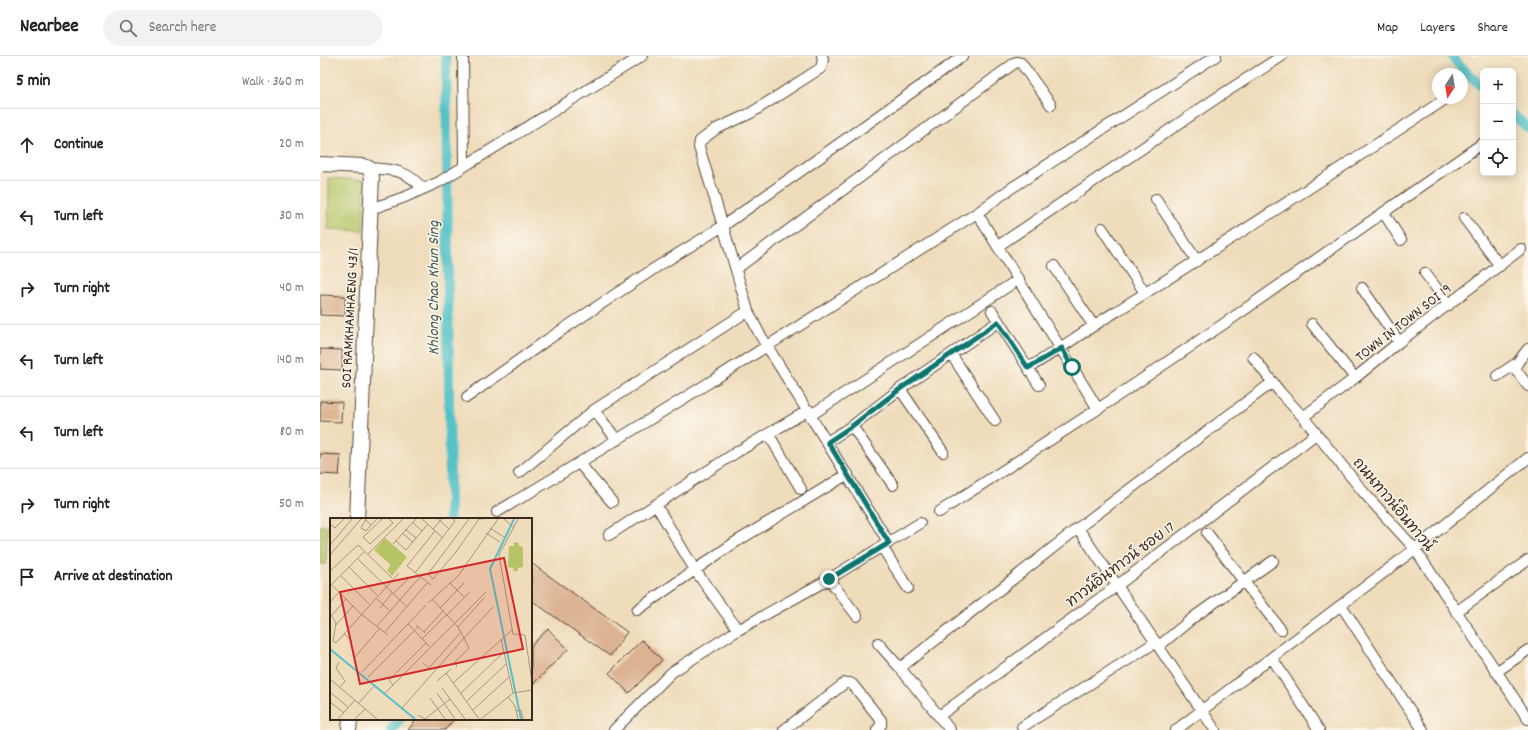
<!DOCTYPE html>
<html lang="en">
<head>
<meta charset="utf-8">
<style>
	body { margin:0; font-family:Dekko,"Playpen Sans Thai",sans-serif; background:#f2f2f2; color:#222 }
	.controls { position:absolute; right:12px; top:12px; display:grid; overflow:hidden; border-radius:6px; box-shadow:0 2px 10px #0003 }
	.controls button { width:36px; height:36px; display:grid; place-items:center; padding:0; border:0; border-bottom:1px solid #e0e0e0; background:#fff; color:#222; font:20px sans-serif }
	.compass { position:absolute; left:1112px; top:12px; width:36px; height:36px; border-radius:50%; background:#fff; box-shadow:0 2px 10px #0003; rotate:192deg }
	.stop { position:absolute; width:12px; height:12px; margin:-9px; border:3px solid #0f766e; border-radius:50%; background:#fff }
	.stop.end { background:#0f766e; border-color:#fff; box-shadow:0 1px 4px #0008 }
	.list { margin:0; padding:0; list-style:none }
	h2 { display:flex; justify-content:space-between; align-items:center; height:52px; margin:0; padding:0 16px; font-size:17px }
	h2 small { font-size:13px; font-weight:400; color:#767676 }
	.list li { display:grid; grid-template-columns:26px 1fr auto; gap:12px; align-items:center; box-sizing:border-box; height:72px; padding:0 16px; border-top:1px solid #e0e0e0 }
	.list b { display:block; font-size:15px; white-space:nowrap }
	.list em { font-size:13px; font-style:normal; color:#767676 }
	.icon { flex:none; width:22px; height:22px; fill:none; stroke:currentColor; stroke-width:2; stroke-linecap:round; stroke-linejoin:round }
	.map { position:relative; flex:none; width:1208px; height:674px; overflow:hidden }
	header { display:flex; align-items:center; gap:24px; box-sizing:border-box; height:56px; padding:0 20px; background:#fff; border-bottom:1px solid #e0e0e0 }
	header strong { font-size:19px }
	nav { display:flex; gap:22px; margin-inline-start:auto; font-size:14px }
	.search { width:280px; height:36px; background:#f2f2f2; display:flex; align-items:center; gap:10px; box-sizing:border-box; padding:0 14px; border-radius:22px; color:#767676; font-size:15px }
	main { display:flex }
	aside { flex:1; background:#fff }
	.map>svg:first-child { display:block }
	.green { fill:#b6c466; stroke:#787742 }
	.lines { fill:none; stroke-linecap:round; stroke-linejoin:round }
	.canal { stroke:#54c2c8; stroke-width:10 }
	.building { fill:#dcb392 }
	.street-casing { stroke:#564536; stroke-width:12 }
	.secondary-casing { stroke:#564536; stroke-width:16 }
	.street { stroke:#fff; stroke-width:10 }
	.secondary { stroke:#fff; stroke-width:14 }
	.route { stroke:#0f766e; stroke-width:5 }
	.labels { text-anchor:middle; stroke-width:3; stroke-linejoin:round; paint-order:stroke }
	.street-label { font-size:15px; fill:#3b2a1e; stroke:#fbf7ec }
	.water-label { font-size:16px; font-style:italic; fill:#425851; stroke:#fbf7ec }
	.inset-river { fill:none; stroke:#54c2c8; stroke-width:2 }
	.inset-road { fill:none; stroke:#a7957c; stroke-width:1 }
	.view { fill:#d62828; fill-opacity:0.15; stroke:#d62828; stroke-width:2 }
	.inset-edge { fill:none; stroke:#3b2a1e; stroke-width:2 }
</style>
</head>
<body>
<header>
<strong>Nearbee</strong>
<div class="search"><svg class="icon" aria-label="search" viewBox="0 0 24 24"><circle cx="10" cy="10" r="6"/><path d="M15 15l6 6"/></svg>Search here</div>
<nav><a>Map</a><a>Layers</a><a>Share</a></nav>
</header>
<main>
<aside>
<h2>5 min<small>Walk · 360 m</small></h2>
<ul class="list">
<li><svg class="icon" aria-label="ahead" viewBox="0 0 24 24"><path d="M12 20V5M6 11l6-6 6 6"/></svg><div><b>Continue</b></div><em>20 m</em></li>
<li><svg class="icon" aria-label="left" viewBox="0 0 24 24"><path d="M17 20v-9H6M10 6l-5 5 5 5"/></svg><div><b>Turn left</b></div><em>30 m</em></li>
<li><svg class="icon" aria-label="right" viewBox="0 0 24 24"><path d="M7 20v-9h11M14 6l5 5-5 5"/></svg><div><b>Turn right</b></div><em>40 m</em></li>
<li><svg class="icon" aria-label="left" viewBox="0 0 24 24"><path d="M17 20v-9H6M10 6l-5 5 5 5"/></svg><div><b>Turn left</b></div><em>140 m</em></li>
<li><svg class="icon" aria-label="left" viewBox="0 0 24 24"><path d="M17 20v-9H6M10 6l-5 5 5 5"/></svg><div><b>Turn left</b></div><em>80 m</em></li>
<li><svg class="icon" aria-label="right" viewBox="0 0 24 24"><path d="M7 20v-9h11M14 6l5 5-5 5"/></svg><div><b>Turn right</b></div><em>50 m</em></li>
<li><svg class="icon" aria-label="arrive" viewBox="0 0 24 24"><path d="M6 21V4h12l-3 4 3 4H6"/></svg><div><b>Arrive at destination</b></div></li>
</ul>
</aside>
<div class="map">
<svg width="1208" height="674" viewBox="0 0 1208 674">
	<rect width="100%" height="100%" fill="#fbf7ec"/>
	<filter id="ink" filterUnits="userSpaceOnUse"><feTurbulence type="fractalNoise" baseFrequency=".025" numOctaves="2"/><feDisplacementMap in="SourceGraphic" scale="8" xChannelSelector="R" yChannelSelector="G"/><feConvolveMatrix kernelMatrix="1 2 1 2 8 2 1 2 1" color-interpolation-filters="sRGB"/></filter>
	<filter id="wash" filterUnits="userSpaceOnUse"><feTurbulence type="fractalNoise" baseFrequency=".012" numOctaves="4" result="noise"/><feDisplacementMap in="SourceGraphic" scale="16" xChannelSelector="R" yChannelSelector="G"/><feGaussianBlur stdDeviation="0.9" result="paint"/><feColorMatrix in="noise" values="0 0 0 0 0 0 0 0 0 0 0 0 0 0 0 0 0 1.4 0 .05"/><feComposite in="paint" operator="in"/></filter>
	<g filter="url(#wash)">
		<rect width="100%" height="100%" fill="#efdcbb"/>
		<path class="green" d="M9,122L45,124L43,175L8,173Z
			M0,469L8,470L6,508H0Z"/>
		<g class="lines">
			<path class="canal" d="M126,0L130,445L129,463
				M1132,0L1139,9L1163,32
				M1193,59L1208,72
				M71,674L80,663"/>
		</g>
		<g id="blocks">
			<path class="building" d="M0,239L25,240V260L0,259Z
				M0,293L22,294V314L0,313Z
				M0,345L22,346L21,366L0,365Z
				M0,398L21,399L19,419L0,418Z
				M211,507L307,576L290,600L211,544Z
				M228,573L248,593L211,630V590Z
				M322,584L342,604L309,637L289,617Z
				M97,663H134L125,674H88Z"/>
		</g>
	</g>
	<g filter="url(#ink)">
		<use href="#blocks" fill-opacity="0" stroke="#564536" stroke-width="1"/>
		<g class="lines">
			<defs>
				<path id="street" d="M143,0L144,109
					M49,112C73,114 86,113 103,133
					M836,143L877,205
					M51,153L85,141L119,126L322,0
					M657,157L778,353
					M1064,157L1081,184
					M1144,162L1180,210
					M782,172L825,237
					M678,190L898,41L962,0
					M734,210L773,269
					M416,213L696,6L701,7L731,49
					M1105,217L1129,249
					M1042,232L1079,286
					M672,255L719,329
					M992,268L1035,322
					M1208,293L1197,307L1196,314L1208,330
					M631,298L675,365
					M933,301L960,336L983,361L1045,438L1095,493L1208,663
					M708,312C739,294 767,273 797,255C908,185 1018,114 1127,42
					M1177,320L1197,307
					M580,333L623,396
					M147,341L227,284L335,212L403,170L379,91L380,85L396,73L431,57L501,12L503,3L502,0
					M274,354L297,384
					M491,359L699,223
					M983,361L1035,322L1079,286L1201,193
					M532,370L573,429
					M449,379L481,433
					M507,386L532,370L580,333L678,266
					M259,407L292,446
					M199,417L274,354L428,255
					M336,449L375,514L418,574
					M177,456C339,360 498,258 657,157L690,133L896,0
					M619,456L778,353L911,263L1163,87
					M758,472L895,674
					M887,477L961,574
					M289,479L417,396L489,354
					M569,487L439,277L428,255L403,170L643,0
					M562,491L588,532
					M509,523L537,560
					M1021,549L1103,674
					M317,554L414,487L528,418
					M1136,556L1208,504
					M558,587L580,612L630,674
					M839,590L874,561L953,505
					M952,602L999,674
					M580,612L758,472L953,326
					M1176,616L1208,594
					M619,660L798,529L996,378
					M702,671L836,586
					M294,674L352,616L418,574L509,523L600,467
					M464,674L525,627H530L533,629L561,664V669L557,674
					M856,674L1095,493L1208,402"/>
				<path id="secondary" d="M0,108L44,110L49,112L52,121L37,463
					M29,674L30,663"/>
			</defs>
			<use href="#street" class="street-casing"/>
			<use href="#secondary" class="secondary-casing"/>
			<use href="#street" class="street"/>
			<use href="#secondary" class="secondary"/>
		</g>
	</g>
	<g class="lines" filter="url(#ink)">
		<path class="route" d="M509,523L569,487L508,386L532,370L580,333L678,266L708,312L742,292L752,311"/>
	</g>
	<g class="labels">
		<g class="street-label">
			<text transform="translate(29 262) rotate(-87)" y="5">SOI RAMKHAMHAENG 43/1</text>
			<text transform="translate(1083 266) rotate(-38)" y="5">TOWN IN TOWN SOI 19</text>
			<text transform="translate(1074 448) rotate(50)" y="5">ถนนทาวน์อินทาวน์</text>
			<text transform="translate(800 508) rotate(-37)" y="5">ทาวน์อินทาวน์ ซอย 17</text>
		</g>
		<g class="water-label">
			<text transform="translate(112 232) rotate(-90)" y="6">Khlong Chao Khun Sing</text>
		</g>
	</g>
	<g transform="translate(10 462)">
		<rect width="202" height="202" fill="#efdcbb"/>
		<path d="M55,20L77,39L62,58L57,52L61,47L44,32ZM184,24L189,25V28L193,29V49L188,50V53H183V50L178,49L179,28H184Z" fill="#b6c466"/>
		<path class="inset-river" d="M184,1L160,51L191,201M0,131L85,201"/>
		<path class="inset-road" d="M35,1L41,7L47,1M36,1L31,10L36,13L41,7M52,1L33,19L40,26L63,5L59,1M92,1L113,20M108,1L119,11M139,1L98,56L103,61L126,34L149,1H153M174,1L183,9M188,1L169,37L183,116L195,117L202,164M82,4L92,13M0,6L5,10L14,1M160,10L174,19M75,11L86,20M103,11L112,1M72,15L83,24M156,15L170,24M66,23L76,32L98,6M63,26L86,1M0,27L22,1M38,36L73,1M0,37L31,1M28,41L77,89M77,48L105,13M77,48L101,67M19,49L47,77M0,53L28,27L62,60M85,55L125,3L123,1M11,58L39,86M0,65L31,96L58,117M120,65L135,80M0,68L35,33M63,76L79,60M47,81L59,92M0,84L9,74M98,85L128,58L168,1M50,90L62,75M110,90L134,65M0,95L6,105L3,123L6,125L69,55M2,97L16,81M117,97L140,74M78,106L100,129M6,107L23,88M86,107L95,115M47,108L90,59M128,109L154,80M55,114L97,65M94,114L113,93M14,116L22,123L21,126M92,121L116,97M171,121L183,175M25,139L50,110M9,144L6,150L15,163L10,169M93,145L99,150L131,114M127,149L125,144L139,130L134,120L163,89M32,154L96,87M116,155L149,201M38,159L88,109M0,161L47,201M107,163L121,151M123,165L182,112M63,167L59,162L96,125M112,170L135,201M0,174L18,189M55,175L156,74M107,175L125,201M131,175L174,134M178,179L185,188L188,201M100,180L115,201M137,183L176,146M0,184L14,195M29,185L43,169M72,190L134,120L128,109L102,81M143,192L179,159M186,193L191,192L193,201M88,197L95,201L120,181M8,201L25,182M25,201L35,191M151,201L183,175L202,172"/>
		<path class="view" d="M174,40L193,131L30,166L10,74Z"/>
		<rect width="202" height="202" class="inset-edge"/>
	</g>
</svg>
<div class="controls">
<button>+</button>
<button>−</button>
<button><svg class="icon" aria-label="locate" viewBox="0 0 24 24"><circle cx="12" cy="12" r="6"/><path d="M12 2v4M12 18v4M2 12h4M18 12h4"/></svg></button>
</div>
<svg class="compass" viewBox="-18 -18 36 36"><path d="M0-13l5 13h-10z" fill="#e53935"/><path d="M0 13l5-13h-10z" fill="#767676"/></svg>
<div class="stop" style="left:752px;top:311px"></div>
<div class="stop end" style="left:509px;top:523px"></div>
</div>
</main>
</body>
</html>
